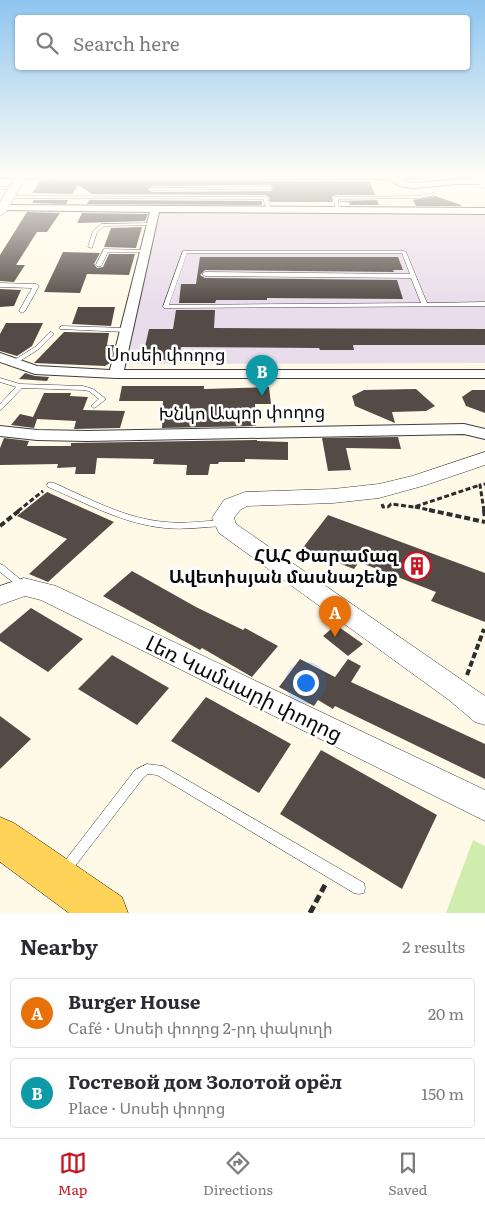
<!DOCTYPE html>
<html lang="en">
<head>
<meta charset="utf-8">
<style>
	body { margin:0; font-family:Literata,"Noto Sans Armenian",serif; background:#f7f7f7; color:#2b2b33 }
	.you { position:absolute; left:305px; top:682px; width:18px; height:18px; margin:-12px; border:4px solid #fff; border-radius:50%; background:#1a73e8; box-shadow:0 0 0 8px #1a73e833 }
	.badge { display:grid; place-items:center; width:32px; height:32px; border-radius:50%; background:#c81522; color:#fff; font-size:16px; font-weight:700 }
	.pin { position:absolute; translate:-50% -41px; filter:drop-shadow(0 1px 2px #0008) }
	.pin::after { content:''; position:absolute; top:26px; width:18px; height:15px; background:inherit; clip-path:polygon(0 0,100% 0,50% 100%) }
	.list { margin:0; padding:0; list-style:none }
	h2 { display:flex; justify-content:space-between; align-items:center; height:65px; margin:0; padding:0 20px; font-size:21px }
	h2 small { font-size:16px; font-weight:400; color:#7c7c81 }
	.list li { display:grid; grid-template-columns:32px 1fr auto; gap:15px; align-items:center; box-sizing:border-box; height:70px; margin:0 10px 10px; padding:0 10px; border:1px solid #e1e1e2; border-radius:5px }
	.list b { display:block; font-size:19px; white-space:nowrap }
	.list p { margin:0; font-size:16px; white-space:nowrap; color:#7c7c81 }
	.list em { font-size:16px; font-style:normal; color:#7c7c81 }
	.icon { flex:none; width:28px; height:28px; fill:none; stroke:currentColor; stroke-width:2; stroke-linecap:round; stroke-linejoin:round }
	.map { position:relative; flex:none; width:485px; height:913px; overflow:hidden }
	.search { position:absolute; background:#fff; box-shadow:0 1px 4px #0004; left:15px; right:15px; top:15px; height:55px; display:flex; align-items:center; gap:12px; box-sizing:border-box; padding:0 18px; border-radius:5px; color:#7c7c81; font-size:19px }
	.sheet { height:225px; background:#fff }
	nav { display:flex; justify-content:space-around; align-items:center; box-sizing:border-box; height:70px; border-top:1px solid #e1e1e2; background:#fff; font-size:14px; color:#7c7c81 }
	nav a { display:grid; justify-items:center; gap:2px }
	nav .on { color:#c81522 }
	.map>svg:first-child { display:block }
	.industrial { fill:#e9ddeb }
	.green { fill:#d0edae }
	.building { fill:#544b46; fill-rule:evenodd }
	.lines { fill:none; stroke-linecap:round; stroke-linejoin:round }
	.service-casing { stroke:#3e3e3e; stroke-width:1 }
	.minor-casing { stroke:#3e3e3e; stroke-width:2 }
	.tertiary-casing { stroke:#3e3e3e; stroke-width:1 }
	.primary-casing { stroke:#1c1c1c; stroke-width:1 }
	.path-far2 { stroke:#2d2d2d; stroke-width:3; stroke-dasharray:5 2.5; stroke-linecap:butt }
	.path-far1 { stroke:#2d2d2d; stroke-width:4; stroke-dasharray:6 3; stroke-linecap:butt }
	.path { stroke:#2d2d2d; stroke-width:5; stroke-dasharray:8 4; stroke-linecap:butt }
	.service { fill:#fff; fill-rule:evenodd }
	.minor { fill:#fff; fill-rule:evenodd }
	.tertiary { fill:#fff; fill-rule:evenodd }
	.primary { fill:#ffd358; fill-rule:evenodd }
	.labels { text-anchor:middle; stroke-width:5; stroke-linejoin:round; paint-order:stroke }
	.street-label { font-size:18px; fill:#0b0b0b; stroke:#fff }
	.poi-label { font-size:18px; font-weight:bold; fill:#0b0b0b; stroke:#fff; text-anchor:end }
	.near-street-label { font-size:21px; fill:#0b0b0b; stroke:#fff }
</style>
</head>
<body>
<div class="map">
<svg width="485" height="913" viewBox="0 0 485 913">
	<rect width="100%" height="100%" fill="#fffae8"/>
	<path class="industrial" d="M159,213L485,215V363L134,364L126,354Z"/>
	<path class="green" d="M473,840L485,846V913H446Z"/>
	<path class="building" d="M402,175H431L433,179L406,180Z
		M41,180L370,181L375,195H336L332,197L333,202H270L269,197L265,195L92,194L78,185L72,194L32,193ZM270,185L273,187L271,191L152,192L148,190L152,186Z
		M435,196L461,205V206H416L413,200Z
		M34,200H68L66,204L32,203Z
		M89,200L262,201V205L87,204Z
		M377,200L379,205H350L349,202H340V201Z
		M27,212L60,213L47,232H37L16,265H25L14,282L0,281V255Z
		M82,213L148,214L145,221L77,223Z
		M142,227L136,248L104,247L111,228Z
		M63,252L100,253L94,264L97,268L103,267L109,254H135L129,275L87,274L80,293L44,292Z
		M200,257H398L403,270H393L394,272L205,270L200,275L205,278L397,280L403,299L267,298V300H216L215,303H179L181,284H196Z
		M0,289L21,290L14,306L0,307Z
		M78,307H115L111,326L72,324Z
		M176,310H215L214,328L485,329V345H353L354,350H320L319,348L181,347L179,360H142L149,329H173Z
		M6,323H43L32,346L17,356L0,351V334Z
		M64,332L109,333L107,345H114L110,363L105,366L34,363Z
		M25,373L35,376L49,377L47,381L19,379Z
		M122,386H204V389L269,387L271,404H255L256,426L162,428L163,401H119Z
		M416,389L435,406L426,411L392,412L395,423L355,406L352,396L364,390Z
		M472,390H485V413L466,406L462,397Z
		M44,393H71L70,396L88,397L83,410L125,411L120,428L74,429L76,421L37,419L34,428L11,425L20,414L33,417Z
		M398,437L401,449L346,448L351,470L328,471L322,438Z
		M4,438L29,441L27,446H71V443L257,440V441L288,442V460L245,459V462H219L218,464H210L208,475H186L187,465L153,464L154,459L97,458L95,474H75L76,467L57,468L58,464L0,465V448Z
		M47,492L114,522L48,582L29,574L67,539L17,516Z
		M328,515L485,573V622L431,601L436,592L359,562L354,569L302,549Z
		M132,571L196,607L243,630L245,628L278,646L252,677L202,648L200,650L103,596Z
		M31,608L83,639L48,672L0,641V634Z
		M336,625L363,644L348,656L323,636Z
		M112,655L169,688L137,725L78,689Z
		M300,659L335,677L348,659L361,666L351,682L485,744V779L335,706L333,709L318,700L314,706L279,687Z
		M206,697L291,744L259,793L171,741Z
		M0,716L31,739L0,769Z
		M321,750L437,815L402,889L280,814Z"/>
	<g class="lines">
		<defs>
			<path id="service" d="M0,187H15L17,188L15,189H0Z
				M270,187H271V189L152,190L150,189L152,188Z
				M433,193H434V195L420,198L338,199L339,209L337,210L335,209L334,198L336,197L420,196Z
				M10,196L265,197L267,198L271,209L267,210L263,199L8,198V197Z
				M151,223H153V225L104,226L97,232L92,248L88,247L93,231L101,224Z
				M104,249L145,250L147,251L145,252H108L101,266H97L96,265Z
				M183,251H404L406,252L427,303L485,302V306L164,308L163,307ZM187,253H402L410,274L205,272L202,274L205,276L411,278L421,303L169,305Z
				M0,283L36,284L39,286L25,311L22,313L19,311L32,288L0,287Z
				M62,326L126,328L129,330L126,332L60,329V327Z
				M51,332L54,334L39,349L15,364H11V362L35,347L49,333Z
				M0,378L20,384L83,386L93,389L106,399L96,407L94,408L91,406L99,399L89,391L83,390L22,388L2,409L0,410V404L16,387L0,382Z
				M48,483H54C90,499 126,519 166,522C185,524 204,521 223,520L226,521L227,523L226,525L223,526C204,527 184,530 165,528C123,524 86,503 48,487L47,485Z
				M0,564L3,565L26,584L28,586L26,588L23,589L20,588L0,572Z
				M147,764L163,766L364,883L365,888L364,893L359,894L354,893L157,775L148,774L143,778L69,874L65,876L61,874L59,870L61,866L135,770Z"/>
			<path id="minor" d="M0,175H396L405,182L414,183L457,179H482L485,180V184H457L414,188L399,186L389,179L0,178Z
				M3,205L485,208V214L159,212L124,370H485V378H116L35,374L0,362V353L37,366L110,370L150,212L0,210V206Z
				M464,424L485,429V439L464,434L87,441L37,440L0,436V426L37,430L87,431Z"/>
			<path id="tertiary" d="M17,175H27L6,212L0,216V202Z
				M472,175H483L485,178V188L481,187Z
				M485,452V465L426,485L379,498L333,503L247,506L240,510L234,518L236,524L485,696V725L475,722L449,700L219,533L212,518L224,500L245,492L333,489L379,484L412,476Z
				M24,578L56,586L485,790V821L41,600L25,596L0,605V586Z"/>
			<path id="primary" d="M0,817L14,823L122,897L128,913H69L0,862Z"/>
		</defs>
		<use href="#service" class="service-casing"/>
		<use href="#minor" class="minor-casing"/>
		<use href="#tertiary" class="tertiary-casing"/>
		<use href="#primary" class="primary-casing"/>
		<path class="path-far2" d="M382,504L383,507H388L391,504L414,507L480,485
			M415,507L435,511
			M18,511L43,491
			M484,511L480,485L485,484"/>
		<path class="path-far1" d="M429,510L485,522
			M484,510L485,519
			M0,526L20,510
			M467,675L484,629"/>
		<path class="path" d="M310,913L325,885"/>
		<use href="#service" class="service"/>
		<use href="#minor" class="minor"/>
		<use href="#tertiary" class="tertiary"/>
		<use href="#primary" class="primary"/>
	</g>
	<linearGradient id="sky" x2="0" y2="1"><stop stop-color="#8ec5f0"/><stop offset="0.58" stop-color="#fffdf5"/><stop offset="1" stop-color="#fffdf5" stop-opacity="0"/></linearGradient>
	<rect width="485" height="303" fill="url(#sky)"/>
	<defs>
		<symbol id="building-ring" viewBox="-11 -11 22 22"><circle r="9.5" fill="#fff" stroke="#c81522" stroke-width="1.5"/><path d="M-4-6H4V6H1V3H-1V6H-4ZM-2.5-4.3h1.7v1.8h-1.7ZM.8-4.3h1.7v1.8H.8ZM-2.5-1h1.7V.8h-1.7ZM.8-1h1.7V.8H.8Z" fill="#c81522"/></symbol>
	</defs>
	<g fill-rule="evenodd">
		<use href="#building-ring" x="401" y="550" width="32" height="32"/>
	</g>
	<g class="labels">
		<g class="street-label">
			<text x="166" y="361">Սոսեի փողոց</text>
			<text transform="translate(242 413) rotate(-1)" y="6">Խնկո Ապոր փողոց</text>
		</g>
		<g class="poi-label">
			<text x="398" y="562">ՀԱՀ Փարամազ<tspan x="398" dy="21">Ավետիսյան մասնաշենք</tspan></text>
		</g>
		<g class="near-street-label">
			<text transform="translate(244 689) rotate(26)" y="7">Լեռ Կամսարի փողոց</text>
		</g>
	</g>
</svg>
<div class="you"></div>
<div class="pin badge" style="left:335px;top:637px;background:#e8710a">A</div>
<div class="pin badge" style="left:262px;top:396px;background:#0f9aa8">B</div>
<div class="search"><svg class="icon" aria-label="search" viewBox="0 0 24 24"><circle cx="10" cy="10" r="6"/><path d="M15 15l6 6"/></svg>Search here</div>
</div>
<section class="sheet">
<h2>Nearby<small>2 results</small></h2>
<ul class="list">
<li><span class="badge" style="background:#e8710a">A</span><div><b>Burger House</b><p>Café · Սոսեի փողոց 2-րդ փակուղի</p></div><em>20 m</em></li>
<li><span class="badge" style="background:#0f9aa8">B</span><div><b>Гостевой дом Золотой орёл</b><p>Place · Սոսեի փողոց</p></div><em>150 m</em></li>
</ul>
</section>
<nav>
<a class="on"><svg class="icon" aria-label="map" viewBox="0 0 24 24"><path d="M3 6l6-2 6 2 6-2v14l-6 2-6-2-6 2zM9 4v14M15 6v14"/></svg>Map</a>
<a><svg class="icon" aria-label="directions" viewBox="0 0 24 24"><path d="M12 3l9 9-9 9-9-9zM9 14v-3h6M13 9l2 2-2 2"/></svg>Directions</a>
<a><svg class="icon" aria-label="saved" viewBox="0 0 24 24"><path d="M7 4h10v16l-5-4-5 4z"/></svg>Saved</a>
</nav>
</body>
</html>
